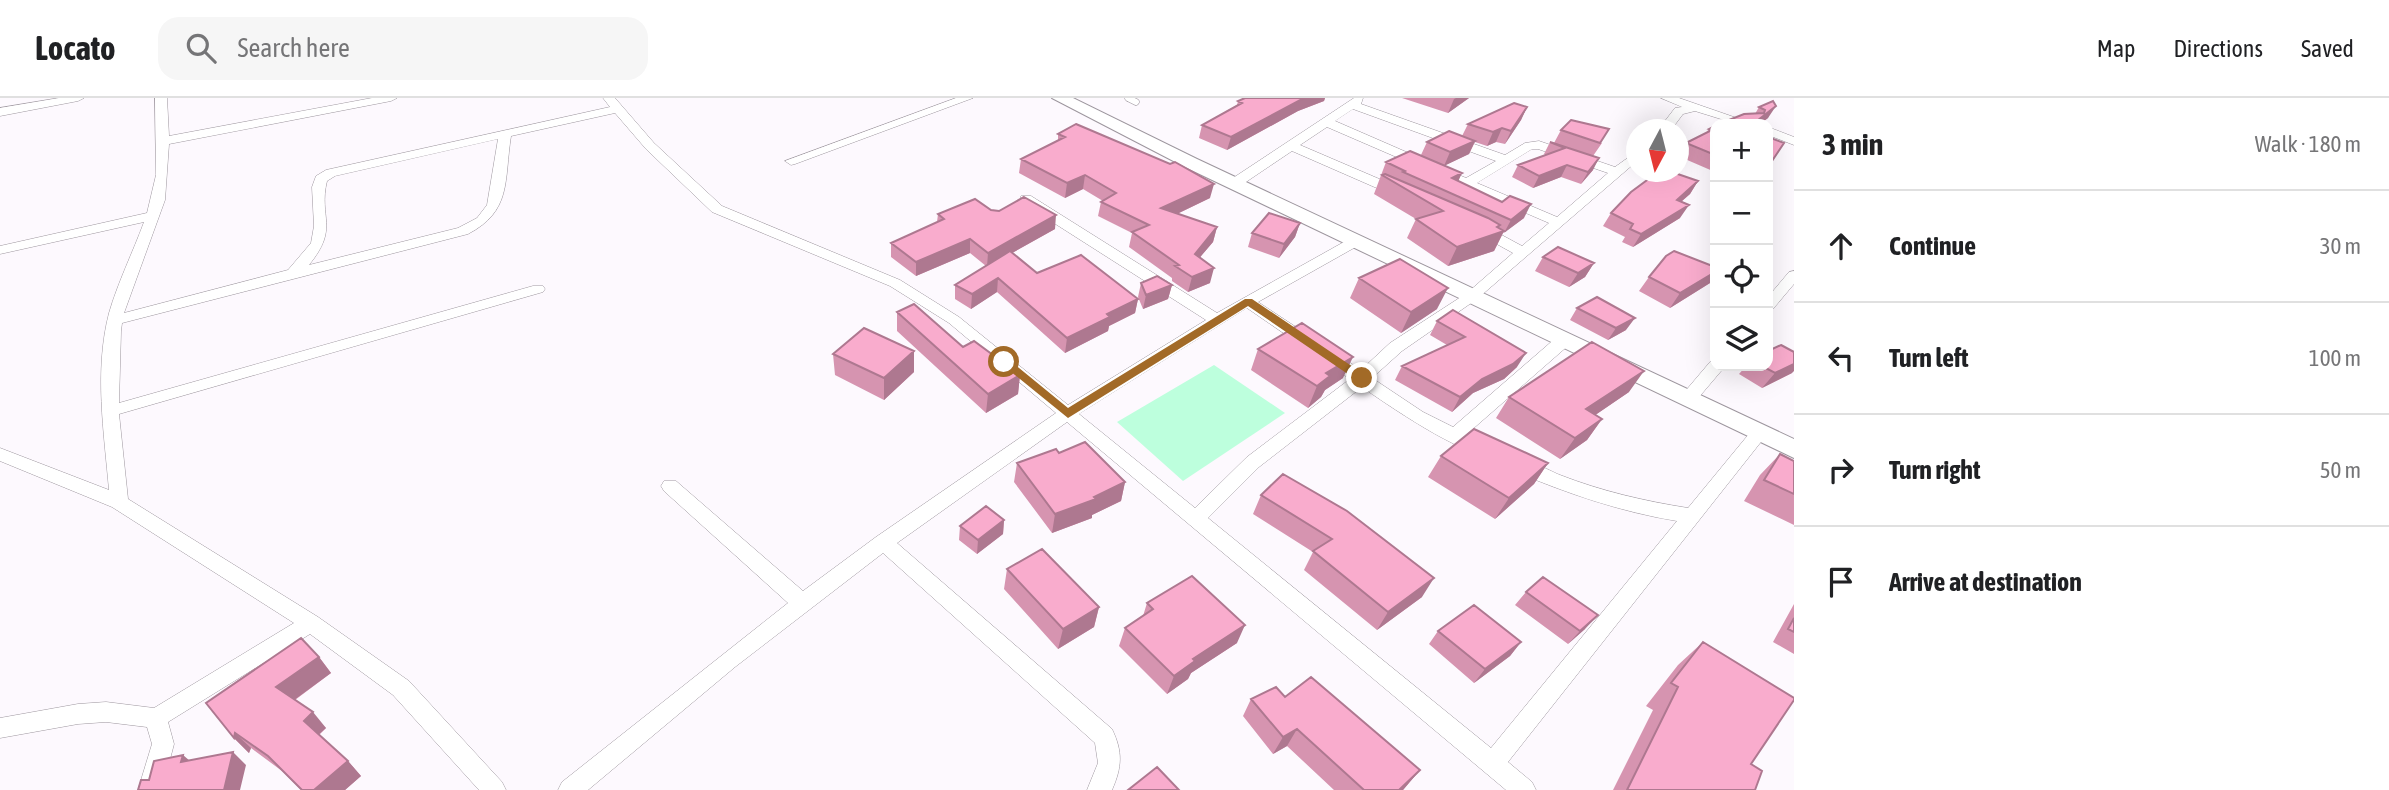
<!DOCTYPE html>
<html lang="en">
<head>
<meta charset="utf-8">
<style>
	body { margin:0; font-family:"Asap Condensed",sans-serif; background:#f6f6f6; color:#202124 }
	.controls { position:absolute; right:21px; top:21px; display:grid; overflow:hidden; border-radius:14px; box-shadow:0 7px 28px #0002 }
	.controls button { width:63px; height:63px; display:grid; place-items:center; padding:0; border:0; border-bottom:2px solid #e0e0e0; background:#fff; color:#202124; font:35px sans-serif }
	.compass { position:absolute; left:1626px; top:21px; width:63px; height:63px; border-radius:50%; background:#fff; box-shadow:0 7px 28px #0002; rotate:187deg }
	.stop { position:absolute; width:21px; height:21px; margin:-16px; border:5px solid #a26a27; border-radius:50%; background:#fff }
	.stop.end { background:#a26a27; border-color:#fff; box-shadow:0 2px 7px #0008 }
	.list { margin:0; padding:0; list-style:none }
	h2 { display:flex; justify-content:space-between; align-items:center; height:91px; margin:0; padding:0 28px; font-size:30px }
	h2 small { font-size:23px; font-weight:400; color:#757577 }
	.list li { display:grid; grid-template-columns:46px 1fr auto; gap:21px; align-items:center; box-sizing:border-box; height:112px; padding:0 28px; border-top:2px solid #e0e0e0 }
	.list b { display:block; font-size:26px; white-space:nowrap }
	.list em { font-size:23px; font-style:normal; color:#757577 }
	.icon { flex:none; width:38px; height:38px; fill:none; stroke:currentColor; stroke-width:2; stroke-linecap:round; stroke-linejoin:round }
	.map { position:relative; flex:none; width:1794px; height:692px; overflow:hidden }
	header { display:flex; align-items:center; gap:42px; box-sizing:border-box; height:98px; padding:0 35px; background:#fff; border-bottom:2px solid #e0e0e0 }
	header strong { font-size:33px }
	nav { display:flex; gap:38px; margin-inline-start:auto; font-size:24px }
	.search { width:490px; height:63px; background:#f6f6f6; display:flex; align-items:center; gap:18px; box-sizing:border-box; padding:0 24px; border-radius:21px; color:#757577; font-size:26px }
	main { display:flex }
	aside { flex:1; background:#fff }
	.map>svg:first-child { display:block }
	.green { fill:#bdffdd }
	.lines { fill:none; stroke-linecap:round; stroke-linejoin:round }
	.lane-casing { stroke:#9d969e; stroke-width:7 }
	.street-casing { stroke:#9d969e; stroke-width:1 }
	.secondary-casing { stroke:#9d969e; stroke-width:2 }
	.lane { stroke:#fff; stroke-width:6 }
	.street { fill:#fff; fill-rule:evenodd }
	.secondary { fill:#fff; fill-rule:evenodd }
	.wall { fill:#d694b0 }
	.shaded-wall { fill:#ae7890 }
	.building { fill:#f9accd; stroke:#ae7890; stroke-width:2 }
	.route { fill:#a26a27 }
</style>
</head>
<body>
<header>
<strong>Locato</strong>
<div class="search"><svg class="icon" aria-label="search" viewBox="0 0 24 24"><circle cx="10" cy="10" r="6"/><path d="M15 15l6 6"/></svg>Search here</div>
<nav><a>Map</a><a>Directions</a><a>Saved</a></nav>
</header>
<main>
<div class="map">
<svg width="1794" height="692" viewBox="0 0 1794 692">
	<rect width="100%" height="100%" fill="#fdf9fe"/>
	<path class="green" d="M1214,267L1285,315L1183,383L1117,324Z"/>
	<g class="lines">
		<defs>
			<path id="lane" d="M1128,0L1136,4"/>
			<path id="street" d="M59,0H84L78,3L0,18V10Z
				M155,0H167L169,38L372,0H397L391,3L169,46L165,102L124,215L288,172L311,145L314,128L312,89L316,78L326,72L610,9L603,0H615L654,45L722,108L900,182L959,219L1068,307L1206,222L1021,104V98H1031L1217,215L1351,140H1361V146L1258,204L1361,272L1390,245L1467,195L1513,155L1475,134V128H1485L1522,148L1549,125L1327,29L1300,47L1405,92V98H1395L1292,53L1240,88H1230V82L1354,0H1363L1361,6L1505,57L1525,45L1539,43L1615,69L1636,54V64L1477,201L1402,253L1372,280L1423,314L1453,329L1558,238H1570L1572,242L1570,246L1467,336L1488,347L1491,351L1488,355C1467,362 1382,303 1362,289L1259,369L1208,420L1491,650L1677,423C1621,414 1566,395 1514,373L1511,368L1514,363C1528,359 1547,372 1560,377C1601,393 1644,403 1688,410L1753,331H1765L1768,335L1508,664L1532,684L1536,692H1506L1067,324L897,445L1112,631C1123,654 1122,669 1112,692H1087L1098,665L1095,645L883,455L735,569L588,692H558L562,684L788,505L664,393L661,388L664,383H676L803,493L876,439L1056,315L949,225L890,188L712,114L646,51L615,15L511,38C504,83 512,113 468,136L122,225L121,233L119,305L533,188H543L545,191L543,194L119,316L128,401L318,519L409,583L502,684L506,692H479L393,597L310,536L168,624L174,646L162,692H138L152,646L147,629L106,624L78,626L0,640V620L78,606L106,604L154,610L294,525L112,409L0,363V350L109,392C104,334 94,273 109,215C118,184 133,154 144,124L0,156V148L147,115L156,77ZM1353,11L1496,63L1466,80L1335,23ZM498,41L487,107L477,120L458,130L309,167C340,129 318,120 327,83L335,78ZM1532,51H1538L1608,75L1557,119L1477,85ZM1247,210L1350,281L1247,359L1195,410L1079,316Z
				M956,0H973L795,66L791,67L785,63Z
				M1661,0H1679L1754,26H1737L1695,13L1683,16L1671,32H1658L1675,10L1682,9Z
				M1768,29L1794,39V47L1768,37Z
				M1794,173V186L1773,211L1768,213V199L1789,174Z
				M1715,263V268H1724L1722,272L1694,305H1682L1680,301L1682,297L1710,264Z"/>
			<path id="secondary" d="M1052,0H1073L1197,61L1794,341V360L1185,69Z"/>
		</defs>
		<use href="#lane" class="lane-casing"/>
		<use href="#street" class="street-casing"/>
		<use href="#secondary" class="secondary-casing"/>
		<use href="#lane" class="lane"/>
		<use href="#street" class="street"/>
		<use href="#secondary" class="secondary"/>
	</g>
	<path class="wall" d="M1245,0H1325L1324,3L1298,13L1227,52L1199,40L1202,27L1237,7L1238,3Z
		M1402,0H1469L1448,15Z
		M1773,3L1768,20L1760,26H1719L1755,16L1759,9Z
		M1527,9L1521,22L1505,46L1496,44L1487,48L1475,44L1469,56L1445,67L1458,83L1524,120L1503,135L1494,153L1448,168L1407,140L1416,121L1374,96L1386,64L1421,57L1427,44L1462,38L1468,26Z
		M1715,28V74L1678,58L1686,45L1706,35L1709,31Z
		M1561,32L1602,45L1593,58V72L1581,86L1561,79L1533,90L1512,79L1518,67L1546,57L1544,56L1550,44L1554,45Z
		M1058,36L1210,100L1177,116L1217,129L1213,144L1200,159L1210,185L1188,194L1172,183V180L1129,149L1132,135L1098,118L1101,104L1103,103L1083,91L1065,100L1019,75L1021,61L1058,42Z
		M1698,83L1690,96L1681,104L1680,120L1633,149L1622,144L1625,139L1603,128L1611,115Z
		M991,112L1055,131L1012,155L1037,175L1138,201L1135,215L1109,228L1108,233L1065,255L997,194L971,211L955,201V187L986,168L970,155L916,178L891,159V145L937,124L938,116Z
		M1300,125L1295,139L1279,160L1248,149L1252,135Z
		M1543,159L1594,165L1585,179L1569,189L1535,173Z
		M1649,179L1710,185L1670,210L1639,193Z
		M1359,180L1437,211L1401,235L1350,200Z
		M1141,185L1172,187L1168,201L1143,211L1138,199Z
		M1577,210L1626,232L1608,242L1570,222Z
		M897,214L963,249L1020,277L1018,296L986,315L897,233Z
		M1437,223L1517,269L1504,281L1473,295L1452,314L1395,282L1402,268L1447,247L1430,237Z
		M1258,251L1343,280L1325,292L1321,299L1308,310L1251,272Z
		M914,253V274L884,302L835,277L833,256Z
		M1746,268H1768L1792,275L1762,290L1739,276Z
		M1629,294L1595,317L1602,321L1587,342L1560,361L1496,320L1509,299Z
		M1059,355L1125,384L1121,403L1092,417V420L1052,435L1014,384L1017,365Z
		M1780,356L1794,363V427L1744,403L1760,377Z
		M1441,358L1548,365L1534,386L1495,421L1428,379Z
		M1261,397L1347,413L1422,499L1377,532L1304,472L1313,454L1253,416Z
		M1004,422L1003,436L977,456L959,442L960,428Z
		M1007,471L1099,509L1094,529L1058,551L1004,491Z
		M1526,494L1585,531L1568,546L1515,507Z
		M1147,505L1237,545L1191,575L1188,581L1167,596L1119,548L1125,530L1143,518Z
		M1794,506V556L1773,544Z
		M1438,533L1521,544L1510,558L1474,585L1429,546Z
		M1703,544L1751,666L1755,692H1613L1653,612L1646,608L1678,567Z
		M319,559L331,575L295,602L326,630L319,637L348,663L361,678L345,692H301L282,673L251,650L249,655L234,640Z
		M1285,599L1420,672L1403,692H1334L1287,648L1273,656L1243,618L1251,601Z"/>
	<path class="shaded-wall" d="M1304,0H1325L1324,3L1298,13L1227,52L1231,39Z
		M1456,0H1469L1448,15L1454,1Z
		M1776,8L1768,20L1760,26H1753Z
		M1527,9L1521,22L1505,46L1511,33Z
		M1502,30L1496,44L1487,48L1493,34Z
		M1475,43L1469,56L1444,68L1450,54Z
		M1599,60L1593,72L1581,86L1588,74Z
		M1567,67L1561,79L1533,90L1539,78Z
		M1462,75L1456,88L1452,80Z
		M1085,77L1083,91L1065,100L1067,85Z
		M1698,83L1690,96L1668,115L1677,102Z
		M1214,86L1210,100L1158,125L1161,110Z
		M1531,106L1524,120L1504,135L1511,122Z
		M1689,107L1680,120L1633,149L1641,136Z
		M1056,117L1055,131L987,169L988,155Z
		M1300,125L1295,139L1279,160L1284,146Z
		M1500,127L1495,136L1504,133L1494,153L1448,168L1457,149Z
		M1217,129L1213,144L1191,170L1195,156Z
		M970,141V155L916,178V164Z
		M1594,165L1585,179L1569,189L1578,175Z
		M1214,170L1210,185L1188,194L1192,179Z
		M1715,174V178L1710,185L1670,210L1680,195Z
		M998,180L997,194L971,211L972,196Z
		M1172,187L1168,201L1143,211L1146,197Z
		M1448,190L1437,211L1401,235L1411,214Z
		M1138,201L1135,215L1109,228L1108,233L1065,255L1067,240L1107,216Z
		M1635,220L1626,232L1608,242L1616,230Z
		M914,253V274L884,302V280Z
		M1526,255L1517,269L1504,281L1473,295L1452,314L1460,299L1482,281Z
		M1353,259L1343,280L1325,292L1321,299L1308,310L1317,288L1326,275Z
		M1794,266V273L1792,275L1762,290L1775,275Z
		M1644,273L1629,294L1572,333L1586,311Z
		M1020,277L1018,296L986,315L988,296Z
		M1602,321L1587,342L1560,361L1575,340Z
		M1548,365L1534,386L1495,421L1509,400Z
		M1125,384L1121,403L1092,417V420L1052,435L1055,416Z
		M1004,422L1003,436L977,456L978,442Z
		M1434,480L1422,499L1377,532L1388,514Z
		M1099,509L1094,529L1058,551L1063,531Z
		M1598,517L1585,531L1568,546L1580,533Z
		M1245,527L1237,545L1191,575L1188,581L1167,596L1174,578L1193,561Z
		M1521,544L1510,558L1474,585L1485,571Z
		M319,559L331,575L290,605L276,589Z
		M313,614L326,630L317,638L304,623Z
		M1297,631L1287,648L1273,656L1283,639Z
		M235,635L251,650L249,655L234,640Z
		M233,654L246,667L240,692H224Z
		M183,657L197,669L181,664Z
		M348,663L361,678L345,692H314Z
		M1420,672L1403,692H1399Z"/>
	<path class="building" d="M1245,0H1304L1231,39L1202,27L1242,5L1238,3Z
		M1773,3L1776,8L1753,26H1719L1744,16L1764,15L1765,12L1759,9Z
		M1514,5L1527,9L1511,33L1502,30L1493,34L1468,26Z
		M1571,22L1609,31L1600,45L1561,32Z
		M1076,26L1170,66L1175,64L1214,86L1161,110L1217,129L1195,156L1214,170L1192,179L1175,168L1179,167L1132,134L1149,127L1101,104L1116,95L1085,77L1067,85L1021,61L1065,39L1058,36Z
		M1715,28V57L1686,45L1712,32L1709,31Z
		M1449,33L1475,43L1450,54L1427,44Z
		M1768,39L1784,45L1768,69Z
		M1550,44L1599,60L1588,74L1567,67L1539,78L1518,67L1565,50Z
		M1410,53L1462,75L1452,80L1502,104L1510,98L1531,106L1511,122L1403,74L1405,73L1386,64Z
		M1658,74H1672L1698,83L1677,102L1689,107L1641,136L1630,131L1633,126L1611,115L1631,94Z
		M1385,76L1488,120L1500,127L1497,129L1504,133L1457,149L1416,121L1443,113L1382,77Z
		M1024,99L1056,117L988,155L970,141L916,164L891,145L944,121L938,116L975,101L991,112L999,113Z
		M1269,115L1300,125L1284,146L1252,135Z
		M1558,149L1594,165L1578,175L1543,159Z
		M1010,153L1037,175L1081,157L1138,201L1107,216L1110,219L1067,240L998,180L972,196L955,187Z
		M1674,153L1715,169V174L1680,195L1649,179L1666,158Z
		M1400,161L1448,190L1411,214L1359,180Z
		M1157,178L1172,187L1146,197L1141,185Z
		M1597,199L1635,220L1616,230L1577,210Z
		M914,206L963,249L974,243L1020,277L988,296L897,214Z
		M1453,212L1526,255L1513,266L1482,281L1460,299L1402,268L1465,239L1437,223Z
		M1302,225L1353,259L1326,275L1330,278L1317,288L1258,251Z
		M864,230L914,253L884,280L833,256Z
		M1592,244L1644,273L1586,311L1602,321L1575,340L1509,299Z
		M1781,247L1794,254V266L1775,275L1762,268H1768V253Z
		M1474,331L1548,365L1509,400L1441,358Z
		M1085,344L1125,384L1094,399L1096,401L1055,416L1017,365L1056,351L1059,355Z
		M1780,356L1794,363V396L1764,382Z
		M1283,376L1347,413L1434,480L1388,514L1313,453L1332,441L1261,397Z
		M986,408L1004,422L978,442L960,428Z
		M1042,451L1099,509L1063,531L1007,471Z
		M1192,478L1245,527L1193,561L1195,563L1174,578L1125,530L1153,511L1147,505Z
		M1543,479L1598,517L1580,533L1526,494Z
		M1474,507L1521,544L1485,571L1438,533Z
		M1794,520V534L1788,531Z
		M301,540L319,559L276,589L313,614L304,623L348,663L314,692H302L268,658L235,635L234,640L206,605Z
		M1703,544L1794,600V602L1751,666L1762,673L1755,692H1627L1678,589L1671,585Z
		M1311,579L1420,672L1399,692H1364L1297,631L1283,639L1251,601L1276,589L1285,599Z
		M233,654L224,692H138L141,682H149L154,663L183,657L181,664Z
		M1157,669L1179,692H1128Z"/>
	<path class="route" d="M1245,201H1252L1365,277V283H1358L1248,208L1068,320L999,264L1008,261L1068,310Z"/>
</svg>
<div class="controls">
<button>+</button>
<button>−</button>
<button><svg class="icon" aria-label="locate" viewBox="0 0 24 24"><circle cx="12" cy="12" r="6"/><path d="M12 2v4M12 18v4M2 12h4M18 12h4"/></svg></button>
<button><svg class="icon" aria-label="layers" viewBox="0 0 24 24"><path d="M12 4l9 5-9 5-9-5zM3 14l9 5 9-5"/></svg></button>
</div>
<svg class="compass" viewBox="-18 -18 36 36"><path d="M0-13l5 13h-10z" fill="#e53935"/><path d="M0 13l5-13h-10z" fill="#757577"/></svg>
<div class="stop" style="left:1004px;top:264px"></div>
<div class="stop end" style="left:1362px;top:280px"></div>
</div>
<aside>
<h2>3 min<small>Walk · 180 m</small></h2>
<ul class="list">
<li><svg class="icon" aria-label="ahead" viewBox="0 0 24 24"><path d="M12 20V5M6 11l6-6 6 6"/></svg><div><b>Continue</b></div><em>30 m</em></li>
<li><svg class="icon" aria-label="left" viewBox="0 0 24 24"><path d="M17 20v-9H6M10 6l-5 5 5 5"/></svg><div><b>Turn left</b></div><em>100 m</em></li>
<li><svg class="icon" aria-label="right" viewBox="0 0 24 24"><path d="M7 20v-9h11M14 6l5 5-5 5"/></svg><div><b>Turn right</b></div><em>50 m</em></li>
<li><svg class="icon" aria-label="arrive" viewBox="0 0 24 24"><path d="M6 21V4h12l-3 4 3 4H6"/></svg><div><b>Arrive at destination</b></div></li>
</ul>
</aside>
</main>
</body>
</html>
